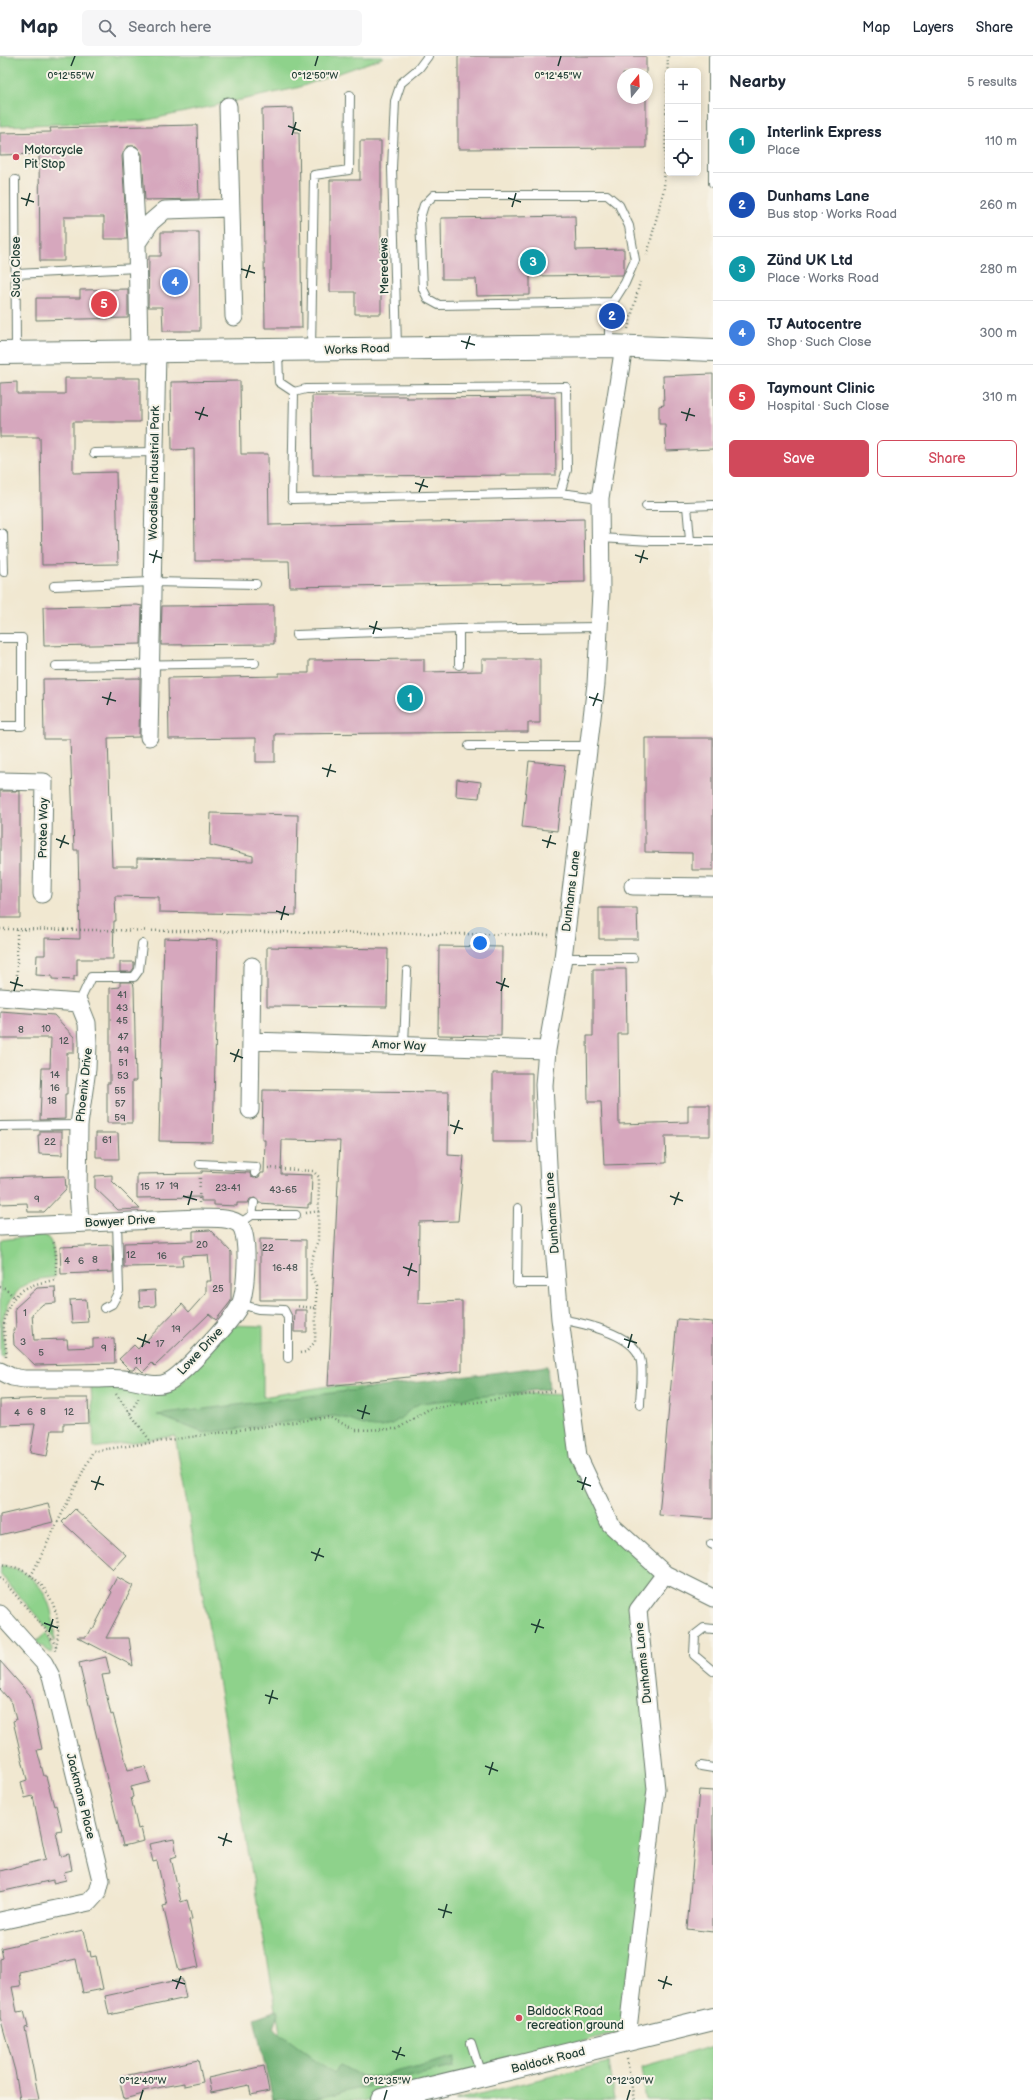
<!DOCTYPE html>
<html lang="en">
<head>
<meta charset="utf-8">
<style>
	body { margin:0; font-family:"Balsamiq Sans",sans-serif; background:#f6f6f7; color:#1f2937 }
	.controls { position:absolute; right:12px; top:12px; display:grid; overflow:hidden; border-radius:6px; box-shadow:0 2px 10px #0003 }
	.controls button { width:36px; height:36px; display:grid; place-items:center; padding:0; border:0; border-bottom:1px solid #e0e1e3; background:#fff; color:#1f2937; font:20px sans-serif }
	.compass { position:absolute; left:617px; top:12px; width:36px; height:36px; border-radius:50%; background:#fff; box-shadow:0 2px 10px #0003; rotate:18deg }
	.you { position:absolute; left:480px; top:887px; width:14px; height:14px; margin:-10px; border:3px solid #fff; border-radius:50%; background:#1a73e8; box-shadow:0 0 0 6px #1a73e833 }
	.badge { display:grid; place-items:center; width:26px; height:26px; border-radius:50%; background:#d1495b; color:#fff; font-size:13px; font-weight:700 }
	.pin { position:absolute; translate:-50% -50%; border:2px solid #fff; box-shadow:0 1px 4px #0006 }
	.list { margin:0; padding:0; list-style:none }
	h2 { display:flex; justify-content:space-between; align-items:center; height:52px; margin:0; padding:0 16px; font-size:17px }
	h2 small { font-size:13px; font-weight:400; color:#747a83 }
	.list li { display:grid; grid-template-columns:26px 1fr auto; gap:12px; align-items:center; box-sizing:border-box; height:64px; padding:0 16px; border-top:1px solid #e0e1e3 }
	.list b { display:block; font-size:15px; white-space:nowrap }
	.list p { margin:0; font-size:13px; white-space:nowrap; color:#747a83 }
	.list em { font-size:13px; font-style:normal; color:#747a83 }
	.actions { display:flex; gap:8px; padding:12px 16px }
	.actions a { flex:1; padding:9px 0; border:1px solid #d1495b; border-radius:6px; text-align:center; font-size:14px; color:#d1495b }
	.actions .main { background:#d1495b; color:#fff }
	.icon { flex:none; width:22px; height:22px; fill:none; stroke:currentColor; stroke-width:2; stroke-linecap:round; stroke-linejoin:round }
	.map { position:relative; flex:none; width:713px; height:2044px; overflow:hidden }
	header { display:flex; align-items:center; gap:24px; box-sizing:border-box; height:56px; padding:0 20px; background:#fff; border-bottom:1px solid #e0e1e3 }
	header strong { font-size:19px }
	nav { display:flex; gap:22px; margin-inline-start:auto; font-size:14px }
	.search { width:280px; height:36px; background:#f6f6f7; display:flex; align-items:center; gap:10px; box-sizing:border-box; padding:0 14px; border-radius:6px; color:#747a83; font-size:15px }
	main { display:flex }
	aside { flex:1; background:#fff }
	.map>svg:first-child { display:block }
	.green { fill:#8ed28b; stroke:#568860 }
	.forest { fill:#72b477; stroke:#487856 }
	.building { fill:#d6a7bd }
	.lines { fill:none; stroke-linecap:round; stroke-linejoin:round }
	.lane-casing { stroke:#68796b; stroke-width:10 }
	.street-casing { stroke:#68796b; stroke-width:19 }
	.secondary-casing { stroke:#68796b; stroke-width:24 }
	.path { stroke:#68796b; stroke-width:2.5; stroke-dasharray:1 3; stroke-linecap:butt }
	.lane { stroke:#fff; stroke-width:8 }
	.street { stroke:#fff; stroke-width:17 }
	.secondary { stroke:#fff; stroke-width:22 }
	.ticks { fill:none; stroke:#1f3d34; stroke-width:1.5 }
	.poi-dot { fill:#d1495b; stroke:#f7f3e8; stroke-width:1.5 }
	.labels { text-anchor:middle; stroke-width:4; stroke-linejoin:round; paint-order:stroke }
	.number-label { font-size:10px; fill:#4d5856 }
	.poi-label { font-size:12px; fill:#1f3d34; stroke:#f7f3e8; text-anchor:start }
	.street-label { font-size:12px; fill:#1f3d34; stroke:#f7f3e8 }
	.ticks-label { font-size:10px; text-anchor:middle; fill:#1f3d34; stroke:#f7f3e8; stroke-width:4; stroke-linejoin:round; paint-order:stroke }
</style>
</head>
<body>
<header>
<strong>Map</strong>
<div class="search"><svg class="icon" aria-label="search" viewBox="0 0 24 24"><circle cx="10" cy="10" r="6"/><path d="M15 15l6 6"/></svg>Search here</div>
<nav><a>Map</a><a>Layers</a><a>Share</a></nav>
</header>
<main>
<div class="map">
<svg width="713" height="2044" viewBox="0 0 713 2044">
	<rect width="100%" height="100%" fill="#f7f3e8"/>
	<filter id="ink" filterUnits="userSpaceOnUse"><feTurbulence type="fractalNoise" baseFrequency=".025" numOctaves="2"/><feDisplacementMap in="SourceGraphic" scale="8" xChannelSelector="R" yChannelSelector="G"/><feConvolveMatrix kernelMatrix="1 2 1 2 8 2 1 2 1" color-interpolation-filters="sRGB"/></filter>
	<filter id="wash" filterUnits="userSpaceOnUse"><feTurbulence type="fractalNoise" baseFrequency=".012" numOctaves="4" result="noise"/><feDisplacementMap in="SourceGraphic" scale="16" xChannelSelector="R" yChannelSelector="G"/><feGaussianBlur stdDeviation="0.9" result="paint"/><feColorMatrix in="noise" values="0 0 0 0 0 0 0 0 0 0 0 0 0 0 0 0 0 1.4 0 .05"/><feComposite in="paint" operator="in"/></filter>
	<g filter="url(#wash)">
		<rect width="100%" height="100%" fill="#f1e8d1"/>
		<path class="green" d="M0,0H382V2L297,32L143,65L0,70Z
			M44,1179C57,1185 54,1209 55,1221C49,1222 42,1222 36,1224C16,1229 2,1254 2,1273C2,1283 6,1291 3,1301L0,1299V1184Z
			M229,1269L263,1270V1341L328,1330L570,1339L578,1400L610,1468L665,1518L638,1554L656,1733L628,1973L371,2044H292L175,1380L94,1392L91,1329H115L137,1336L177,1332Z
			M0,1510C41,1513 56,1550 54,1586L47,1572L0,1518Z
			M46,1577L53,1593L51,1597L36,1586Z
			M713,1990V2044H646L641,2011Z
			M609,2006L615,2044H455Z"/>
		<path class="forest" d="M547,1310L549,1333L420,1347C410,1352 404,1361 395,1366C373,1379 355,1363 334,1360L204,1377L157,1359Z
			M277,1954L278,1958L273,1972L333,2017L340,2009L361,2020L375,2021L455,2001L453,2011L309,2044H273L254,1962Z"/>
		<g id="blocks">
			<path class="building" d="M458,0H646V18H623V42H646V92L458,93Z
				M293,52L294,76H299L302,272H265L262,53Z
				M197,69L199,143L145,144L142,98L136,90H127L122,100L127,183H104V161H64V205H40L39,98L0,99V77L51,76L50,72Z
				M360,85H381V258H355V236H330V124H360Z
				M575,160L576,194L624,193V215L623,219L530,220V239L477,240L476,223H442L441,162Z
				M161,176H199L200,275H163L162,251H148L149,200H161Z
				M128,233V262L36,264V242H80V234Z
				M713,318V393L666,395L665,368H659V350L664,349L663,320Z
				M65,322H140V366H73V417L116,416L118,508L42,509L40,381H0V327L17,326V338H65Z
				M240,325L241,398H268L269,469L584,463L585,526L290,531L289,505H195L194,393L172,394L171,326Z
				M312,340H406V342L555,341L556,419L313,420Z
				M137,549L142,550L141,588L44,590L43,551Z
				M274,549V588L161,589L162,550Z
				M424,603V616L482,615V603H540V667H528V676L275,678V706H256V682L169,683L168,622L279,620V617H309V604Z
				M140,622L139,681L108,682L112,810H137V802L253,805V800L210,789L211,757L298,759L296,859L159,856V841L115,840L116,865H114L113,903H77V920H74V924L52,923V920L36,919L37,899H45V882L80,883L78,794H74L70,683H44L43,623Z
				M645,682H713V814H692V797L645,796Z
				M529,705L565,709L557,775L522,771Z
				M457,723L481,726L479,742L456,740Z
				M0,735H20V862H0Z
				M599,852H637L638,883H599Z
				M164,882L218,884L213,1086L159,1085Z
				M439,890L502,891L501,980L438,979Z
				M267,891L388,893L387,951L267,950Z
				M120,906H134V912L131,916H120Z
				M593,913H626L627,978H618L619,1068L688,1066V1049H710V1080H665L666,1107L604,1109L601,1046H588L587,980H593Z
				M120,926H133L134,931L136,1025H132V1067H107V1027H110V932L120,931Z
				M0,955L54,959L74,981V997H67V1038H65V1063L40,1064L42,1012H50L51,982H0Z
				M493,1017H532V1086H493Z
				M263,1034L449,1036L448,1099L464,1100L458,1165L419,1166L418,1247L462,1245V1315L328,1330L340,1085L282,1084L281,1118L312,1119L311,1148H308V1152L275,1150L274,1148L259,1147L255,1142L250,1143L248,1147H237V1150L214,1149V1145H201V1141L137,1142V1118L202,1117V1115L250,1117L251,1121L254,1122L259,1121L261,1117H264L265,1084H262Z
				M40,1075H62V1099L39,1098L38,1079H40Z
				M96,1077H118L119,1103H102V1101H96Z
				M112,1119V1125L140,1153L118,1154L95,1132V1120Z
				M65,1120L66,1133L44,1156H28L27,1147L0,1148V1122Z
				M210,1174L231,1196V1245L216,1264L209,1258L155,1310L152,1307L143,1316L137,1310L133,1314H130L119,1303L134,1289L138,1293L182,1248L189,1256L206,1237V1225H211L208,1199L182,1200L183,1210L124,1211V1187L193,1185V1175Z
				M260,1183L306,1184V1244H260Z
				M112,1189L113,1216L61,1218L60,1191Z
				M55,1231L56,1247L43,1248L32,1258L34,1284L67,1283L68,1292L93,1291V1283L114,1282L115,1307L35,1309L14,1289L13,1273H16L15,1252L37,1232Z
				M155,1234L156,1250L140,1251L139,1235Z
				M86,1243L88,1266L72,1267L70,1244Z
				M295,1254H307V1276H294Z
				M677,1263L713,1266V1463L659,1459Z
				M49,1342H88L89,1367L63,1368V1374H52L47,1400L30,1397L35,1368L0,1369V1344Z
				M48,1448L53,1466L0,1479V1459Z
				M75,1453L126,1499L113,1513L62,1466Z
				M117,1521L133,1530L106,1582H129L133,1610L77,1581H86L91,1572L93,1573L112,1536L110,1534Z
				M106,1601L110,1618L102,1619L111,1659L113,1658L128,1714L145,1710L150,1726L131,1731L133,1741L131,1742L138,1773L141,1772L144,1785L123,1790L79,1607Z
				M0,1605L30,1639L42,1693L37,1694L44,1720H46L54,1750L56,1749L62,1774L56,1775L61,1800L69,1798L72,1814L64,1816L66,1824L53,1827V1824L0,1836V1815L46,1803L33,1740L25,1742L21,1726L27,1724L13,1665L16,1664L12,1647L0,1633Z
				M699,1734L713,1735V1876L687,1873Z
				M174,1783L177,1800L171,1802L181,1846L187,1844L192,1863L189,1864L199,1911L179,1915L163,1850L167,1849L157,1805L153,1806L149,1788Z
				M83,1874L88,1896L90,1895L91,1901L96,1900L103,1933L83,1937L76,1903L19,1916L21,1930L12,1931L17,1956L24,1955L28,1971L25,1972L39,2044H20L15,2015L0,1961V1903L3,1902L1,1892Z
				M182,1923L186,1942L109,1959L105,1940Z
				M198,2004L203,2026L184,2030V2027L162,2031L143,2035V2038L124,2043L119,2021Z
				M264,2010L269,2035L251,2039L249,2029L211,2037L208,2022Z"/>
		</g>
	</g>
	<g filter="url(#ink)">
		<use href="#blocks" fill-opacity="0" stroke="#68796b" stroke-width="1"/>
		<g class="lines">
			<defs>
				<path id="lane" d="M713,1V127
					M15,124L16,296
					M16,218L137,212
					M609,289V264L613,246L625,227L635,204L629,170L619,149L607,139H434L424,149L420,162L423,233L428,243L439,249L613,246
					M397,291L392,112L395,45L401,27L419,12L428,0
					M311,293L314,119L349,114L350,39
					M278,295L279,326L294,336L292,443L560,437L600,442
					M294,336L306,333L566,331L567,414L560,437
					M94,397L155,396
					M646,450H687L690,484
					M687,450L713,449
					M0,477L3,478L4,516
					M600,482L651,485H713
					M54,530L152,526L256,528
					M296,579L459,573
					M0,582H22V670H0
					M459,609V573L599,571
					M56,610L255,607
					M469,690H588
					M563,902H633
					M79,947L91,921H134L139,914L142,888
					M404,989L407,915
					M0,1070L79,1069
					M200,1108L256,1111L255,1117
					M518,1152L517,1227H557
					M252,1159H296
					M239,1168L252,1159L254,1147
					M240,1248L258,1253L284,1254L288,1262V1302
					M104,1252L112,1248L119,1235L117,1165
					M560,1263C581,1267 633,1277 640,1302C644,1314 640,1336 640,1349
					M711,1488L713,1489
					M713,1573L704,1572L695,1579L694,1599L713,1615
					M701,1710L713,1712
					M471,1987L481,2019"/>
				<path id="street" d="M228,50L234,261
					M132,99L137,187L139,296
					M137,187L151,166L165,154L230,152
					M624,290L600,442L601,536L596,628L563,902L547,994L544,1029L549,1129L560,1263L578,1400L610,1468L665,1518L713,1542
					M149,681L157,296
					M0,725L44,726L42,838
					M633,830L713,831
					M0,941L79,947L87,967L88,987L87,1013L79,1069L78,1135L80,1167
					M251,985L547,994
					M250,1054L252,910
					M0,1171L199,1162C210,1163 231,1160 240,1169C250,1180 246,1235 240,1249C233,1264 183,1319 168,1326C156,1332 142,1326 130,1324C118,1321 105,1323 93,1323C70,1323 47,1323 24,1323L12,1321L0,1315
					M0,1558L44,1607L51,1620L101,1824L98,1836L89,1846L0,1865
					M624,1985L628,1973L656,1733L638,1554L665,1518"/>
				<path id="secondary" d="M0,297L609,290L713,294
					M382,2044L713,1963"/>
			</defs>
			<use href="#lane" class="lane-casing"/>
			<use href="#street" class="street-casing"/>
			<use href="#secondary" class="secondary-casing"/>
			<path class="path" d="M647,199L664,133L668,0
				M628,273L640,226
				M0,873L549,879
				M17,927V873
				M268,1112L313,1115L319,1121L318,1184L311,1206L310,1216L316,1230V1252L295,1250
				M199,1147L200,1120
				M306,1157L320,1155
				M0,1231L5,1232L14,1241
				M300,1297L306,1296L315,1286L316,1252
				M6,1300C7,1289 3,1279 4,1268C9,1236 26,1228 56,1224V1197L53,1184
				M116,1338L151,1386
				M130,1357L139,1342
				M0,1508C42,1512 67,1555 55,1594
				M31,1520L93,1395L329,1361L356,1374L397,1373L429,1353L554,1335
				M0,1521L45,1573L56,1590
				M627,2003L634,2044"/>
			<use href="#lane" class="lane"/>
			<use href="#street" class="street"/>
			<use href="#secondary" class="secondary"/>
		</g>
	</g>
	<path class="ticks" d="M71,10L75,0M315,10L318,0M558,10L561,0M288,70L301,75M292,79L296,66M21,142L34,146M508,142L521,146M26,150L30,137M512,151L516,137M241,213L255,217M246,222L250,209M461,285L475,289M466,293L470,280M195,356L208,360M681,356L695,360M199,364L204,351M686,365L690,352M415,427L428,431M419,436L424,423M149,498L162,502M635,499L648,503M153,507L157,494M640,507L644,494M369,570L382,574M373,578L377,565M102,641L116,645M589,641L602,645M107,649L111,636M593,650L598,637M322,712L336,716M327,721L331,708M56,783L69,788M542,784L556,788M60,792L65,779M547,792L551,779M276,855L289,859M281,864L285,850M10,926L23,930M496,926L509,931M14,935L18,921M501,935L505,922M230,997L243,1002M234,1006L239,993M450,1069L463,1073M454,1078L459,1064M183,1140L197,1144M670,1140L683,1145M188,1149L192,1135M674,1149L679,1136M403,1211L417,1216M408,1220L412,1207M137,1282L150,1287M624,1283L637,1287M142,1291L146,1278M628,1292L632,1278M357,1354L370,1358M362,1363L366,1349M91,1425L104,1429M577,1425L591,1430M95,1434L100,1420M582,1434L586,1421M311,1496L324,1501M315,1505L320,1492M44,1567L58,1572M531,1568L544,1572M49,1576L53,1563M535,1577L540,1563M265,1639L278,1643M269,1648L273,1634M485,1710L498,1715M489,1719L493,1706M218,1781L232,1786M223,1790L227,1777M438,1853L452,1857M443,1862L447,1848M172,1924L185,1928M658,1924L672,1929M176,1933L181,1920M663,1933L667,1920M392,1995L405,2000M396,2004L401,1991M140,2044L143,2034M384,2044L387,2034M627,2044L630,2034"/>
	<g class="poi-dot">
		<circle cx="16" cy="101" r="4"/>
		<circle cx="519" cy="1962" r="4"/>
	</g>
	<g class="labels">
		<g class="number-label">
			<text x="122" y="942">41</text>
			<text x="122" y="955">43</text>
			<text x="122" y="968">45</text>
			<text x="46" y="976">10</text>
			<text x="21" y="977">8</text>
			<text x="123" y="984">47</text>
			<text x="64" y="988">12</text>
			<text x="123" y="997">49</text>
			<text x="123" y="1010">51</text>
			<text x="55" y="1022">14</text>
			<text x="123" y="1023">53</text>
			<text x="55" y="1035">16</text>
			<text x="120" y="1038">55</text>
			<text x="52" y="1048">18</text>
			<text x="120" y="1051">57</text>
			<text x="120" y="1065">59</text>
			<text x="107" y="1087">61</text>
			<text x="50" y="1089">22</text>
			<text x="160" y="1133">17</text>
			<text x="174" y="1133">19</text>
			<text x="145" y="1134">15</text>
			<text x="228" y="1135">23-41</text>
			<text x="283" y="1137">43-65</text>
			<text x="37" y="1146">9</text>
			<text x="202" y="1192">20</text>
			<text x="268" y="1195">22</text>
			<text x="131" y="1202">12</text>
			<text x="162" y="1203">16</text>
			<text x="95" y="1207">8</text>
			<text x="67" y="1208">4</text>
			<text x="81" y="1208">6</text>
			<text x="285" y="1215">16-48</text>
			<text x="218" y="1236">25</text>
			<text x="25" y="1260">1</text>
			<text x="176" y="1276">19</text>
			<text x="23" y="1289">3</text>
			<text x="160" y="1291">17</text>
			<text x="104" y="1295">9</text>
			<text x="41" y="1300">5</text>
			<text x="138" y="1308">11</text>
			<text x="30" y="1359">6</text>
			<text x="43" y="1359">8</text>
			<text x="69" y="1359">12</text>
			<text x="17" y="1360">4</text>
		</g>
		<g class="poi-label">
			<text x="24" y="98">Motorcycle<tspan x="24" dy="14">Pit Stop</tspan></text>
			<text x="527" y="1959">Baldock Road<tspan x="527" dy="14">recreation ground</tspan></text>
		</g>
		<g class="street-label">
			<text transform="translate(384 210) rotate(-91)" y="4">Meredews</text>
			<text transform="translate(16 211) rotate(-90)" y="4">Such Close</text>
			<text transform="translate(357 293) rotate(-2)" y="4">Works Road</text>
			<text transform="translate(154 417) rotate(-89)" y="4">Woodside Industrial Park</text>
			<text transform="translate(43 772) rotate(-89)" y="4">Protea Way</text>
			<text transform="translate(571 835) rotate(-83)" y="4">Dunhams Lane</text>
			<text transform="translate(399 989) rotate(2)" y="4">Amor Way</text>
			<text transform="translate(84 1029) rotate(-84)" y="4">Phoenix Drive</text>
			<text transform="translate(552 1157) rotate(-94)" y="4">Dunhams Lane</text>
			<text transform="translate(120 1165) rotate(-3)" y="4">Bowyer Drive</text>
			<text transform="translate(200 1295) rotate(-47)" y="4">Lowe Drive</text>
			<text transform="translate(643 1607) rotate(-96)" y="4">Dunhams Lane</text>
			<text transform="translate(81 1740) rotate(76)" y="4">Jackmans Place</text>
			<text transform="translate(548 2004) rotate(-14)" y="4">Baldock Road</text>
		</g>
	</g>
	<g class="ticks-label">
		<text x="71" y="23">0°12'55"W</text>
		<text x="315" y="23">0°12'50"W</text>
		<text x="558" y="23">0°12'45"W</text>
		<text x="143" y="2028">0°12'40"W</text>
		<text x="387" y="2028">0°12'35"W</text>
		<text x="630" y="2028">0°12'30"W</text>
	</g>
</svg>
<div class="controls">
<button>+</button>
<button>−</button>
<button><svg class="icon" aria-label="locate" viewBox="0 0 24 24"><circle cx="12" cy="12" r="6"/><path d="M12 2v4M12 18v4M2 12h4M18 12h4"/></svg></button>
</div>
<svg class="compass" viewBox="-18 -18 36 36"><path d="M0-13l5 13h-10z" fill="#e53935"/><path d="M0 13l5-13h-10z" fill="#747a83"/></svg>
<div class="you"></div>
<div class="pin badge" style="left:410px;top:642px;background:#0f9aa8">1</div>
<div class="pin badge" style="left:612px;top:260px;background:#1a4fb4">2</div>
<div class="pin badge" style="left:533px;top:206px;background:#0f9aa8">3</div>
<div class="pin badge" style="left:175px;top:226px;background:#3f7fe0">4</div>
<div class="pin badge" style="left:104px;top:248px;background:#e0444e">5</div>
</div>
<aside>
<h2>Nearby<small>5 results</small></h2>
<ul class="list">
<li><span class="badge" style="background:#0f9aa8">1</span><div><b>Interlink Express</b><p>Place</p></div><em>110 m</em></li>
<li><span class="badge" style="background:#1a4fb4">2</span><div><b>Dunhams Lane</b><p>Bus stop · Works Road</p></div><em>260 m</em></li>
<li><span class="badge" style="background:#0f9aa8">3</span><div><b>Zünd UK Ltd</b><p>Place · Works Road</p></div><em>280 m</em></li>
<li><span class="badge" style="background:#3f7fe0">4</span><div><b>TJ Autocentre</b><p>Shop · Such Close</p></div><em>300 m</em></li>
<li><span class="badge" style="background:#e0444e">5</span><div><b>Taymount Clinic</b><p>Hospital · Such Close</p></div><em>310 m</em></li>
</ul>
<div class="actions"><a class="main">Save</a><a>Share</a></div>
</aside>
</main>
</body>
</html>
